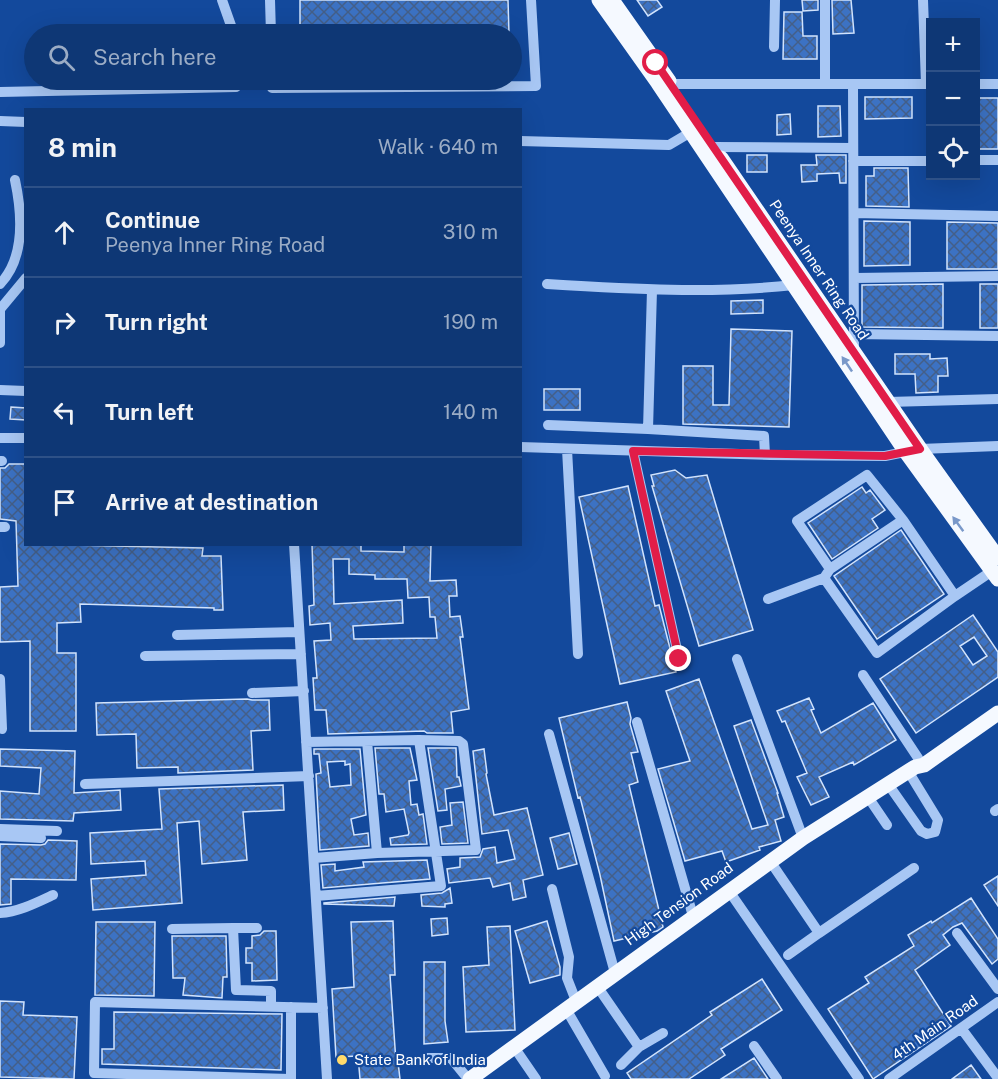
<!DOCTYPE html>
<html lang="en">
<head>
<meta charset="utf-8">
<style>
	body { margin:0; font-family:"Public Sans",sans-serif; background:#1c427d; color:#f1f3f6 }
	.controls { position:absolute; right:18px; top:18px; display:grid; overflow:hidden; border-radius:0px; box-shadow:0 6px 24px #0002 }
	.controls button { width:54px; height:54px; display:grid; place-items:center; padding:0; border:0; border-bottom:2px solid #2e5187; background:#0e3775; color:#f1f3f6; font:30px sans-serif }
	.stop { position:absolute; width:18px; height:18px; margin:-14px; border:4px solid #e11d48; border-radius:50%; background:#fff }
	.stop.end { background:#e11d48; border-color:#fff; box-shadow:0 2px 6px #0008 }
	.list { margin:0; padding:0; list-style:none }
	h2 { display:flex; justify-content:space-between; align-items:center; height:78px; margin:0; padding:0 24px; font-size:26px }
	h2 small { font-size:20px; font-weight:400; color:#9bacc5 }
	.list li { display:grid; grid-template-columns:39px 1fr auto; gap:18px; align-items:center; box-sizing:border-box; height:90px; padding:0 24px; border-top:2px solid #2e5187 }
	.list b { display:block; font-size:22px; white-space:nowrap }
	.list p { margin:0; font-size:20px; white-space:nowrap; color:#9bacc5 }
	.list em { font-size:20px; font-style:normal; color:#9bacc5 }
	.icon { flex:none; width:33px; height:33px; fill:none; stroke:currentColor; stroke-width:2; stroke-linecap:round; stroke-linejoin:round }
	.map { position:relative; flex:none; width:998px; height:1079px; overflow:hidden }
	.search { position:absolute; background:#0e3775; box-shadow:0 6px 24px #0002; left:24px; top:24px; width:498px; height:66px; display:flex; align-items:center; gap:15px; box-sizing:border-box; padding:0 21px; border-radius:33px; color:#9bacc5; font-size:22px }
	.panel { position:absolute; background:#0e3775; box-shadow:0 6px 24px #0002; left:24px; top:108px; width:498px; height:438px; border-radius:0px }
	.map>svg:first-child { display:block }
	.building { fill:url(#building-cross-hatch); stroke:#d1e3fd; stroke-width:1.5; fill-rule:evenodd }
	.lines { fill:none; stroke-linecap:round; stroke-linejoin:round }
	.minor { stroke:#a8c7f4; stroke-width:10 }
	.major { stroke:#f5f9ff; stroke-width:15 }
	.oneway { fill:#7998c9 }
	.route { stroke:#e11d48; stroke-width:8 }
	.poi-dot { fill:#ffda6b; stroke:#13499c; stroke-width:2 }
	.labels { text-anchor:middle; stroke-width:4.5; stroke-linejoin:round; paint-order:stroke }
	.street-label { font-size:15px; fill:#fff; stroke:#13499c }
	.poi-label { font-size:15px; fill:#fff; stroke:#13499c; text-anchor:start }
</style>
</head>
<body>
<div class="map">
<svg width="998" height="1079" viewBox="0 0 998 1079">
	<defs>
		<pattern id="building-cross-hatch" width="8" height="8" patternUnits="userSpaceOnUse" patternTransform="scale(1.5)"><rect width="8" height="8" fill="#3c72c3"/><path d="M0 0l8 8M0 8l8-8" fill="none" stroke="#445f88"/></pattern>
	</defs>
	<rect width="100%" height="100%" fill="#13499c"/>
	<path class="building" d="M300,0H508L509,34H300Z
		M637,0H657L662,7L648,16Z
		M802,0H818V10L803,11Z
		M832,0H851L854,33L833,34Z
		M784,12H802L803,36H817V59H783Z
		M865,97H912V118L865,119Z
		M975,98H998V149H975Z
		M818,106H840L841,136L818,137Z
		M790,114L791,134L777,135V115Z
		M747,155H767V172H747Z
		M816,155H846V183H840L839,173L817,174V181L802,182L801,165H817Z
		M874,168H908L909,207L866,206V176H874Z
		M864,221L910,222V265L864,266Z
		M947,222L998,223V269H947Z
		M943,284V328L862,327V285Z
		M980,284H998V328H980Z
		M763,300V313L731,314V301Z
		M731,329L792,331L789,427L683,424V366H713V405H729Z
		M895,354H930V359L947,358L948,376H938V392L916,393L915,374H895Z
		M544,389H580V410H544Z
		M11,407L26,408V420L10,419Z
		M9,464H26V544L203,548L202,556H221L223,610H214V608L80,604L81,622L57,623V653H76V731H30V641L0,642V587L18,586L16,521L0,519V468H5Z
		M675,470L686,478L707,475L753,630L699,646L652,486H654L651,475Z
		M628,486L655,606L659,605L676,672L620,684L579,497Z
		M862,487L866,493L870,490L885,510L872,519L878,528L832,559L808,523Z
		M901,530L944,594L877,639L834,576Z
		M312,544H361V551L404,552V544H431L430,581L456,580L457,596H449L450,617L460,616L463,637H460L469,709L451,712L453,733H427L424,731L328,734L326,710H315L313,678H317L314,641L331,640L330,623L310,625L309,606L314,605ZM333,559H349V574L375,575V579H407L408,598L429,597L430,617H435L437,638L354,639L353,626L403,623L402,600L334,604Z
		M973,615L998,652V677L916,733L880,679ZM974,637L987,656L973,665L960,646Z
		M699,679L752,829L768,825L734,726L751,720L778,793H777L784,817L775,820L781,841L759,847L760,850L726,862L722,851L685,861L658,769L690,761L666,691Z
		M809,698L814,709L811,710L821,733L873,703L896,740L854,765L853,762L819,777L829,797L811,805L797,777L807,773L785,721L782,722L777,711Z
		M247,699L252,700H269L270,730L251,731L253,770L178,773V767L137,768L136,734L97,735L96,703Z
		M627,702L631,718L630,724L638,752L631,753L638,782L629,785L663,927L657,931L614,941L600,875L580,797L578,798L559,718Z
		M375,748H410L417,780L409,781L411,805L417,804L419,815L423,814L427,844L391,845L390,838L408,835L409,833L404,809L386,812L384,794H379Z
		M428,748H456L457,777H459L461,786L445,789L447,810L438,811Z
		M0,749L75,751L74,793L120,790L121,810L74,813L73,821L0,819V791L39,794L41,768L0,766Z
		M314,749H360L366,815L351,819L354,835L368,833L369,846L320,850L316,774L321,773L319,754H314ZM345,761V765L350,764L351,785L330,787L327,762Z
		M484,749L487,773L486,774L494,815L527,808L543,875L523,880L526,897L513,900L510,883L493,887L490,878L449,883L447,869L460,867V858L480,857L483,849L495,847L497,863L515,859L508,830L482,834L473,751Z
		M283,785L284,810L243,812L247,860L202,864L199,821L177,823L182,903L93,910L91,879L146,875L145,861L91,864L90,833L162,829L159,789Z
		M463,802L468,843L442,844L440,827L452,825L450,803Z
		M569,833L577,864L558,869L550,838Z
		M48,840L77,841L76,880L11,879V904L0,905V844L41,845L45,844Z
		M427,860L430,879L323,888L321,865L335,864V871L364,867L363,862Z
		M998,876V906L984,885Z
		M450,888L452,903L445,904V907L422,906L421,895L442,893Z
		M395,897L394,906L324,904V903Z
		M971,898L998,939V959L992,964L962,923L953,927L943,935L950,945L915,970L951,1026L873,1079L828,1009L869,983L865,977L914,946L908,935L931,921L932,923Z
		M447,918L448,934L432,936L431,919Z
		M393,921L395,975H390L396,1062H398L400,1079H360L358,1056L336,1057L332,989L354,987L351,922Z
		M547,921L560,967V975L530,983L515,931Z
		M96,922H155L154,996L95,995Z
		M510,926L515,1030L466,1032L463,967L489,965L487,927Z
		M264,931H276L277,980L252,981V963H246V948H252V936L260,935Z
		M172,936H226L227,977H223L222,998L183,995L185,978H173Z
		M424,962H445V1021L448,1042L424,1044Z
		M762,979L782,1010L721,1049L725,1055L689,1079H631L627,1073L712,1015L710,1012Z
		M0,1001L24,1002L23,1015L77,1017L74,1079L0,1077Z
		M114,1012L282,1014L281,1070L102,1064V1049H114Z
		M754,1058L768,1079H721Z
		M971,1065L981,1079H952Z"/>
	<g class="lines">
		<path class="minor" d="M222,0L234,34
			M270,0L271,34
			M923,0L926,84
			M774,47L775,0
			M272,80V88L536,86L531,0
			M670,84H930
			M825,84V0
			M853,84L854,353
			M976,84H998
			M0,92L236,87L244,80
			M0,121L26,122
			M520,141L669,145L691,132
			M714,147L853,148
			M976,160H998
			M853,161H930
			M854,213L998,216
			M854,278L998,276
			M0,284C26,257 22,213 15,180
			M547,284C629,289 712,294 794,285
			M0,308V343
			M1,308L26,278
			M854,334L998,336
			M0,390L26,391
			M888,402L998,399
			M548,425L648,429L652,290
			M648,429L764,436L765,455
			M0,438H26
			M520,447L770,455L885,456L920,449L998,446
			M567,449L578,654
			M633,451L679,659
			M0,461H2
			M0,527H5
			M294,544L327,1079
			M830,569L903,520
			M955,596L992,571
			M768,599L824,578L877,653L955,596L903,520L867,475L797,521L830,569L824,578
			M177,635L299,632
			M145,656L301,654
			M737,659L803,838
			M863,675L918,758
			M0,679L2,729
			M252,693L304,691
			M637,722L693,916
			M549,734L615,973
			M367,741L377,853
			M306,742L419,740L441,886L316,896
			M85,784L309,776
			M888,784L921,831L927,834L935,832L938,820L908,771
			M868,797L887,825
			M995,811L998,809
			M0,829L57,831
			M0,836L41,838
			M314,858L377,853L476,850L463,744L459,741L419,740
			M770,861L819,933L914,868
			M552,889L569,957L567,978L576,1001
			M729,891L859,1079
			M0,913C18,912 36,903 53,895
			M233,928H257
			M172,929L233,928L236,990L271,991V1006
			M957,933L998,989
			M788,955L819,933
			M597,986L639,1047L663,1033
			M566,1009L605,1076
			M961,1028L998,1078
			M754,1046L777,1079
			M514,1047L536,1079
			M426,1058H451L468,1079
			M621,1065L639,1047
			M290,1079L94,1073L95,1002L323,1008
			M291,1079V1007
			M889,1079L998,1002"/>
		<path class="major" d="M599,0L658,83L906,452L998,579
			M612,0L669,81
			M721,158L923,453L998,558
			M470,1079L803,838L915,767L924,765L998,713"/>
	</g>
	<defs><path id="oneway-solid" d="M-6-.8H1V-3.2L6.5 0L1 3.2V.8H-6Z" transform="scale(1.5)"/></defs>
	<g class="oneway">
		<use href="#oneway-solid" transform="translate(847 364) rotate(-124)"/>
		<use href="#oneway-solid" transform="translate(958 524) rotate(-126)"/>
	</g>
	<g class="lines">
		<path class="route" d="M656,63L920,449L885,456L633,451L679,659"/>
	</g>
	<circle class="poi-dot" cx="342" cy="1060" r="6"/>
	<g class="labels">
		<g class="street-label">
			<text transform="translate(819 270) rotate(56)" y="5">Peenya Inner Ring Road</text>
			<text transform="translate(679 904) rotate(-36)" y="5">High Tension Road</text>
			<text transform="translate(935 1028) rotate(-35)" y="5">4th Main Road</text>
		</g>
		<g class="poi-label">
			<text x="354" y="1065">State Bank of India</text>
		</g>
	</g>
</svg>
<div class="controls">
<button>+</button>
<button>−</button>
<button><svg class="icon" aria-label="locate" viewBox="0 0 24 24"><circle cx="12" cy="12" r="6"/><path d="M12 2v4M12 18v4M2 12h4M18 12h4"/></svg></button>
</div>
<div class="stop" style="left:656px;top:63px"></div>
<div class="stop end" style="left:679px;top:659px"></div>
<div class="search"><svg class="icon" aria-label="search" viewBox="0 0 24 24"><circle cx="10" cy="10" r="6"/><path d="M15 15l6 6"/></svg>Search here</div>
<section class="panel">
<h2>8 min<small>Walk · 640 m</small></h2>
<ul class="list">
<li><svg class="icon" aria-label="ahead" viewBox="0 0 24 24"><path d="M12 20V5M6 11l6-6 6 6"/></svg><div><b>Continue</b><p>Peenya Inner Ring Road</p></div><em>310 m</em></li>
<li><svg class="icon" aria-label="right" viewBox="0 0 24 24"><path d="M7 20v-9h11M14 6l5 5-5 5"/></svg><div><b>Turn right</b></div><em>190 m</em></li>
<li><svg class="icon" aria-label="left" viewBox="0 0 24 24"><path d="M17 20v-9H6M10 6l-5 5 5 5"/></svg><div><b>Turn left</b></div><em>140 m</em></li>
<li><svg class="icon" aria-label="arrive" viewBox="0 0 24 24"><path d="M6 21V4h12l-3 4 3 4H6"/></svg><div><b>Arrive at destination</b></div></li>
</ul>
</section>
</div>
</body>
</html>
